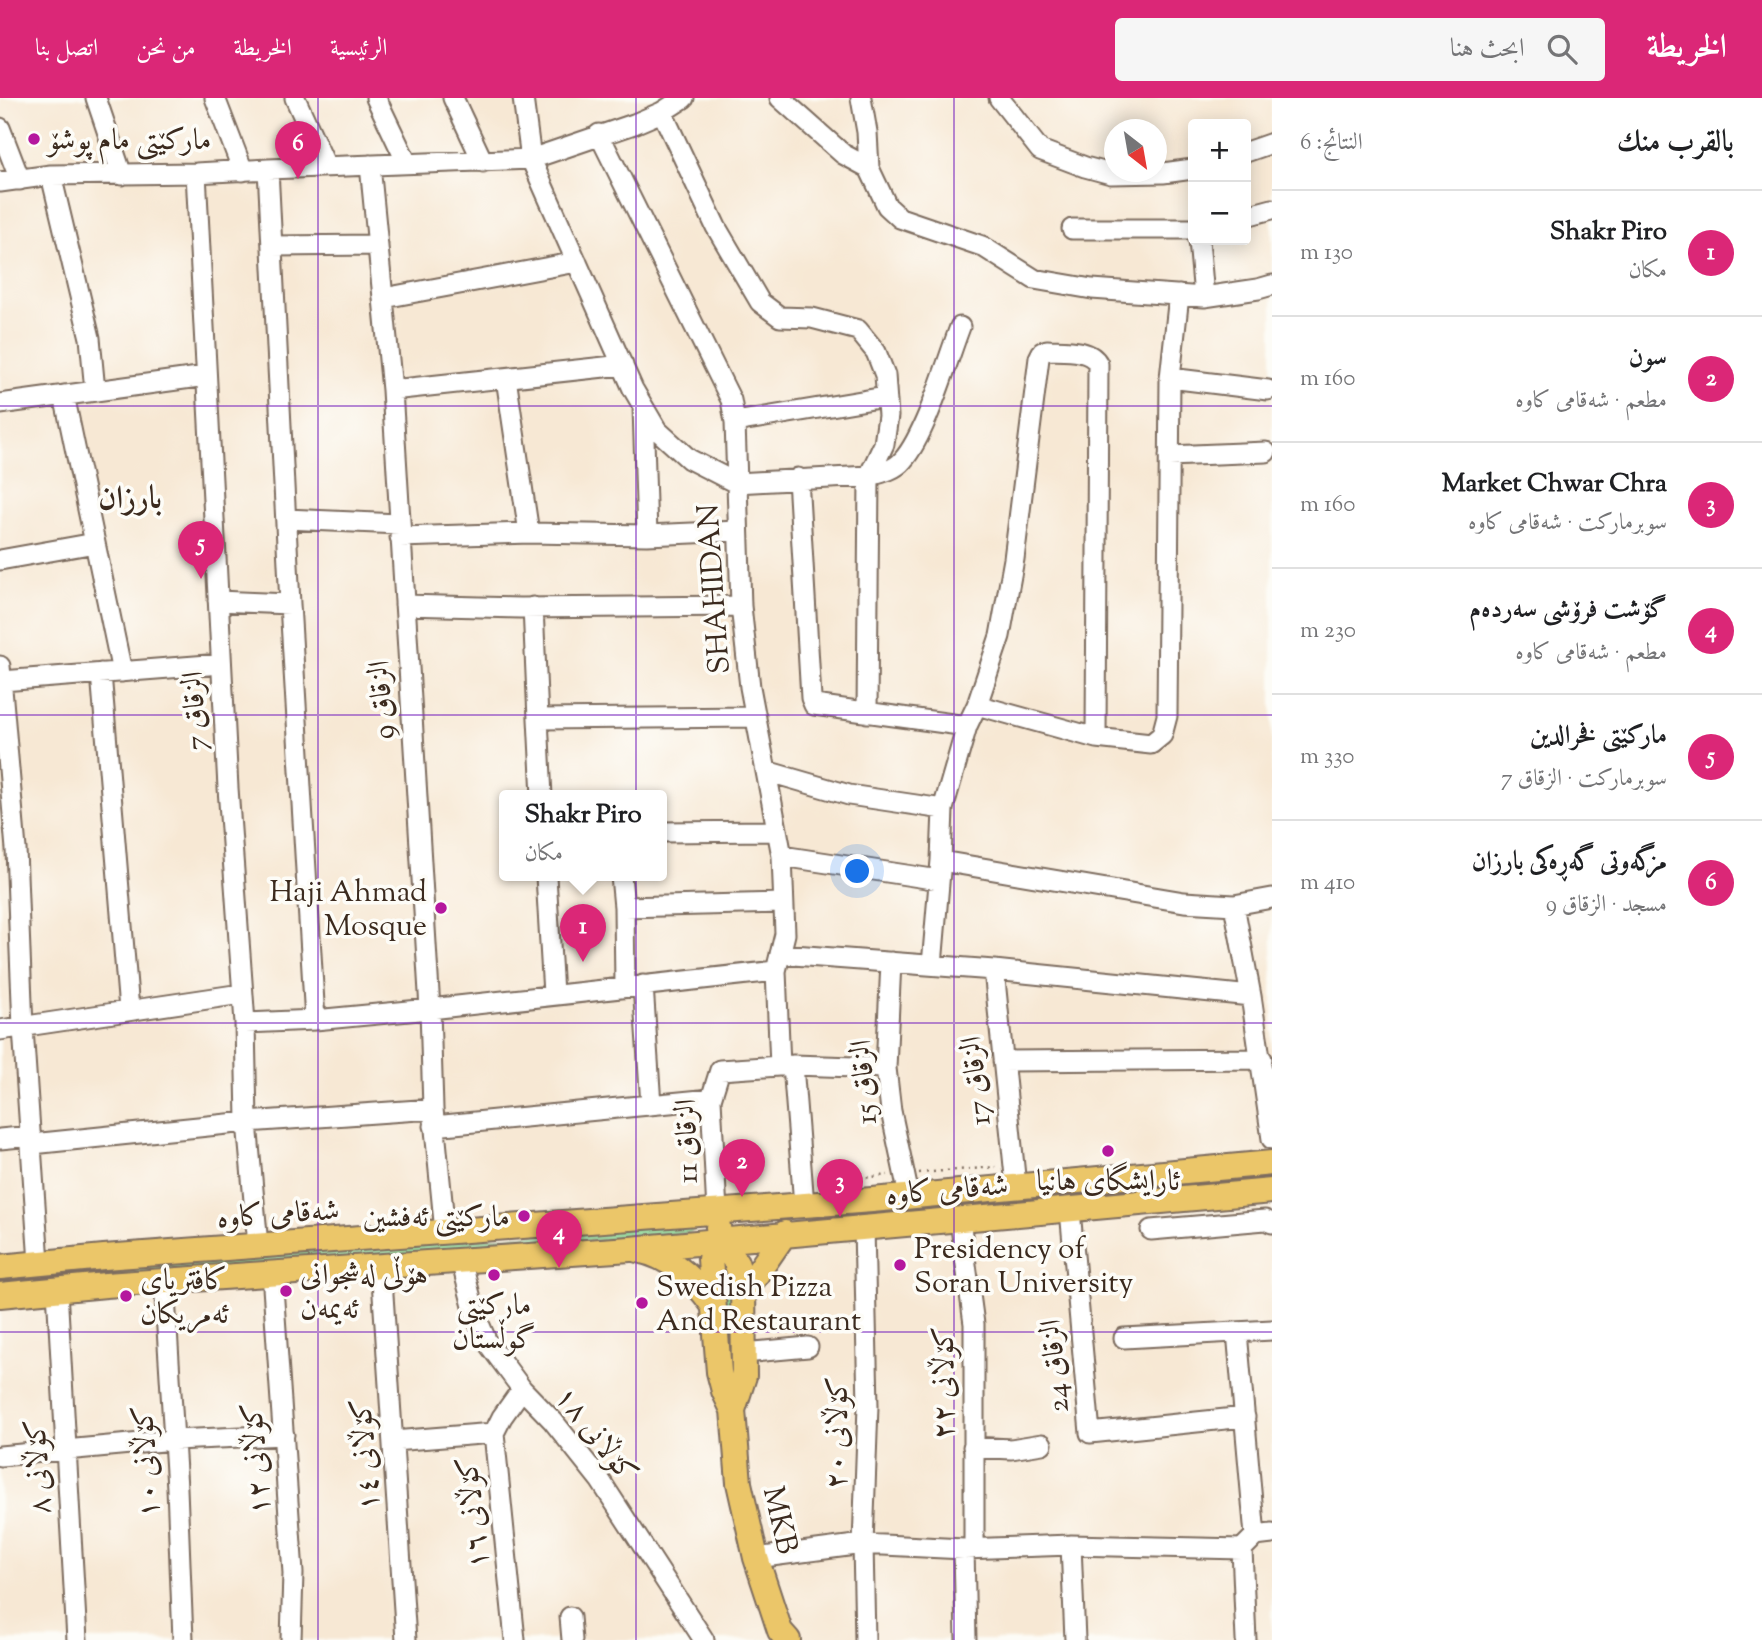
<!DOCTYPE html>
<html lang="ar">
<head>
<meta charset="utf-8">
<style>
	body { margin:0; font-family:"Sorts Mill Goudy",Amiri,serif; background:#f6f6f6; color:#202124; direction:rtl }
	.controls { position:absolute; right:21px; top:21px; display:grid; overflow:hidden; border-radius:7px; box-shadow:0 4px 18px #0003 }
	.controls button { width:63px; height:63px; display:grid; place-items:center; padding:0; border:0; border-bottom:2px solid #e0e0e0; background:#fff; color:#202124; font:35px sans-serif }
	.compass { position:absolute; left:1104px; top:21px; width:63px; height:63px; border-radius:50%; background:#fff; box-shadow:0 4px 18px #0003; rotate:149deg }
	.you { position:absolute; left:858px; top:774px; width:24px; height:24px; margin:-18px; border:5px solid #fff; border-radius:50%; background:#1a73e8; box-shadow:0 0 0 10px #1a73e833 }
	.badge { display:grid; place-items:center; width:46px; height:46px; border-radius:50%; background:#db2777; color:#fff; font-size:23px; font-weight:700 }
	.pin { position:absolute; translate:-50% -58px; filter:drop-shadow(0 2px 4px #0008) }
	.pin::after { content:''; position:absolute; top:37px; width:24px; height:21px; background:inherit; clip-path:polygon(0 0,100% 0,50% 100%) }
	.popup { position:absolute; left:499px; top:692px; width:168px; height:91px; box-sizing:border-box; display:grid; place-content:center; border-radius:7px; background:#fff; filter:drop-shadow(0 2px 5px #0005); font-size:23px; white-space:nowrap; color:#757577 }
	.popup b { font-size:26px; color:#202124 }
	.popup::after { content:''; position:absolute; left:50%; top:100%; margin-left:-14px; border:14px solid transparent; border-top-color:#fff }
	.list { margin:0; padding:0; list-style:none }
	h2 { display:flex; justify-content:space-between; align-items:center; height:91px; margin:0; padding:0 28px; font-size:30px }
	h2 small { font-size:23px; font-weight:400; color:#757577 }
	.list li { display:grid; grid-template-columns:46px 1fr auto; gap:21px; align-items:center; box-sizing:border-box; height:126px; padding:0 28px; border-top:2px solid #e0e0e0 }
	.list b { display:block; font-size:26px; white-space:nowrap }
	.list p { margin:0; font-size:23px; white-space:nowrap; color:#757577 }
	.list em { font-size:23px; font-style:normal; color:#757577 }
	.icon { flex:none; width:38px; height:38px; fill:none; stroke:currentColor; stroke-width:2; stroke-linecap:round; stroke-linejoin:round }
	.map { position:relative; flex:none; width:1272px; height:1542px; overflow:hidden; direction:ltr }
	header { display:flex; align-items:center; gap:42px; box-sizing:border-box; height:98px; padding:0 35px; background:#db2777; color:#fff }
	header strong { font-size:33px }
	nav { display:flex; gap:38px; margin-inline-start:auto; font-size:24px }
	.search { width:490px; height:63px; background:#f6f6f6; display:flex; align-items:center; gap:18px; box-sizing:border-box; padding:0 24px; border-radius:7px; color:#757577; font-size:26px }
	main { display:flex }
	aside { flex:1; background:#fff }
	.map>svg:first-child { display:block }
	.park { fill:#8ad693; stroke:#628058; stroke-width:2 }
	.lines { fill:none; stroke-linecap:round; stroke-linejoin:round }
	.minor-casing { stroke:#7d6c5e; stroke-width:23 }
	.major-casing { stroke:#7d6c5e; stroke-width:28 }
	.path { stroke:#7d6c5e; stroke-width:2.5; stroke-dasharray:2 5; stroke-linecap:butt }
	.minor { stroke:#fff; stroke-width:19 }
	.major { stroke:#ebc669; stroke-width:24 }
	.grid { fill:none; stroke:#7b2cbf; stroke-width:2; stroke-opacity:0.55 }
	.poi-dot { fill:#b5179e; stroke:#fdfcf7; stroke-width:2.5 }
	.labels { text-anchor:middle; stroke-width:7; stroke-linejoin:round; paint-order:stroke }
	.poi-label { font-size:30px; fill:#3b2a1e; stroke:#fdfcf7; text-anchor:start }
	.street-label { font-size:30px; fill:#3b2a1e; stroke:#fdfcf7 }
	.neighbourhood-label { font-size:32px; font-weight:bold; fill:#3b2a1e; stroke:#fdfcf7 }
</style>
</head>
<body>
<header>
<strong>الخريطة</strong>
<div class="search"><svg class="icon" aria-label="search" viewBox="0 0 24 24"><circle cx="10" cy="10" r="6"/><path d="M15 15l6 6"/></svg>ابحث هنا</div>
<nav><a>الرئيسية</a><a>الخريطة</a><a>من نحن</a><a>اتصل بنا</a></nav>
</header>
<main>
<aside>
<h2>بالقرب منك<small>النتائج: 6</small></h2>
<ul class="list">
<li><span class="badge">1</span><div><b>Shakr Piro</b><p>مكان</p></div><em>130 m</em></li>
<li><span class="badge">2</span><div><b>سون</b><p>مطعم · شەقامی کاوە</p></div><em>160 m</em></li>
<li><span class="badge">3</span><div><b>Market Chwar Chra</b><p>سوبرماركت · شەقامی کاوە</p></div><em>160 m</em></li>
<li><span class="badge">4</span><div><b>گۆشت فرۆشی سەردەم</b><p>مطعم · شەقامی کاوە</p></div><em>230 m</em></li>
<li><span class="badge">5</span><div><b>مارکێتی فخرالدین</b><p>سوبرماركت · الزقاق 7</p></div><em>330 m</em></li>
<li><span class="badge">6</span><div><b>مزگەوتی گەڕەکی بارزان</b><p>مسجد · الزقاق 9</p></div><em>410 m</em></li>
</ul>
</aside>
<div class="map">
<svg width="1272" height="1542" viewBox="0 0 1272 1542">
	<rect width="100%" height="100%" fill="#fdfcf7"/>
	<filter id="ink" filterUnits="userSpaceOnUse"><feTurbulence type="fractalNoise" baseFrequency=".0143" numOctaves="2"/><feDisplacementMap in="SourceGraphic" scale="14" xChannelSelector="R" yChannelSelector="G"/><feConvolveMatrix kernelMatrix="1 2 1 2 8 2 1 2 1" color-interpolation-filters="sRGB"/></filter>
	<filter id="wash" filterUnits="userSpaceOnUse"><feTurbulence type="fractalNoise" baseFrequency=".00686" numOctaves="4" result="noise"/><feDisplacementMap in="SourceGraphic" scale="28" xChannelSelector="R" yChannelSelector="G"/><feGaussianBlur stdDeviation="1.57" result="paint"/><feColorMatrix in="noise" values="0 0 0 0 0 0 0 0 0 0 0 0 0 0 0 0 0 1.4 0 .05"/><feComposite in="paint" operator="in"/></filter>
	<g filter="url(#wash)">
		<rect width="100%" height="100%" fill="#f7e8d4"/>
		<path class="park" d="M1272,1076V1084L742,1128V1124Z
			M694,1124L696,1129L690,1135L0,1190V1180L181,1163Z
			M725,1161L733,1171L736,1281L730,1277L716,1167Z"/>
	</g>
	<g filter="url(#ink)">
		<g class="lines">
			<defs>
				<path id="minor" d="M96,0L122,77
					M215,0L243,73
					M295,0L326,68
					M376,0L407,65
					M453,0L483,64
					M523,0L531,61L633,291L657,332L689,361L736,385L869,378C881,375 895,372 903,362C926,336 947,263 960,229
					M780,0L843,56L869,70L887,108L900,120L982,148L1034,181L1092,191L1204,199L1258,191L1272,187
					M861,0L867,34L869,70
					M999,0L1040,52L1085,69L1111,76L1163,75L1193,71
					M662,14L716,129L760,204L780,219L812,220L858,232L876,254L885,277L888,318L884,346L869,378L867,615
					M0,30L20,82
					M599,36L731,302L735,324L741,508L750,589L782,758L785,836L776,873L780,968
					M1246,54L1272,45
					M370,67L392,292L430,911L433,1011L445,1134
					M268,71L290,506L315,922
					M196,75L228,690L245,925L247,1024L258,1148
					M51,77L90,240L95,293
					M0,84L51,77L196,75L268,71L531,61L634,26L662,14L684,0
					M1246,118L1272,111
					M1072,131H1193
					M1199,142L1204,199
					M272,148L378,147
					M384,200L577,164
					M1170,280L1268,292
					M392,292L623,267
					M64,297L122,574
					M0,306L206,278
					M735,324L885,299
					M1169,358L1266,354
					M798,380L811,600L814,607L967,628
					M286,421L399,426
					M529,435L647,437L643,309
					M647,437L738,433
					M400,439L529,435L506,280
					M0,462L95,445
					M218,503L290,506
					M405,507L520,510L741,508
					M533,509L538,621L756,619
					M0,568L16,751L23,930L39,1165
					M101,575L129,912
					M2,583L221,566
					M977,607L1096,640L1151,646L1162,637L1167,618L1170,280L1179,197
					M538,621L542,698
					M766,673L849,697L943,711
					M662,734L777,733
					M782,758L939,782
					M941,763L1184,804L1234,807L1272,800
					M546,778L553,896
					M621,778L624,809L625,888
					M1234,807L1251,898L1272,1041
					M624,809L783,805
					M780,856L994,872L1251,898
					M891,864L886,970L891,1013L909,1098
					M932,867L941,762L943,711L967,628L977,607L1000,538L1014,461L1039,260L1042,254L1047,252C1063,253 1090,250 1098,266L1096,640
					M994,872L1016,1088
					M643,887L651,1007
					M245,925L315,922L430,911L776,873
					M0,932L241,896
					M1003,963L1262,961
					M793,967L804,1107
					M434,1028L711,1001
					M0,1041L31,1038
					M32,1046L247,1024L433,1011
					M1070,1112L1090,1335L1245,1319
					M717,1114L711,1001L720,972L793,967L886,970
					M960,1122L974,1226V1449
					M864,1129L868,1308L863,1446L865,1542
					M1151,1132L1265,1122L1272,1125
					M461,1162L475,1216L487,1244L522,1291L553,1323L600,1382L704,1542
					M381,1167L406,1542
					M272,1175L293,1475L291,1542
					M164,1183L177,1390L183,1542
					M57,1192L77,1542
					M1237,1234L1255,1438
					M1124,1240L1272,1232
					M744,1255L808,1249
					M393,1343L494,1335
					M973,1349L1011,1351L1042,1346
					M0,1358L174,1342L284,1337
					M1071,1447L1075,1542
					M964,1451L966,1542
					M1242,1451L1246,1542
					M756,1460L863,1446L964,1451L1071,1447L1242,1451L1255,1438L1272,1436
					M570,1519L572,1542
					M515,1542L494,1335L502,1319L522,1291"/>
				<path id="major" d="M718,1129L720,1142L736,1164L743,1185L744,1278L733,1312
					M720,1142L712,1151L710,1161L719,1274L724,1293L733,1312L739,1385L756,1460L780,1533L788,1542
					M638,1152C671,1159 694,1180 713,1207
					M0,1169L104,1159L872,1102L1272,1065
					M743,1196L785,1135
					M0,1197L106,1187L630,1151L1272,1093"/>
			</defs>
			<use href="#minor" class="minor-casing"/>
			<use href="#major" class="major-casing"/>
			<path class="path" d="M919,1075L996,1069
				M818,1085L888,1077"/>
			<use href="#minor" class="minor"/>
			<use href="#major" class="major"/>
		</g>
	</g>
	<path class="grid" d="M318,0V1542M636,0V1542M954,0V1542M0,308H1272M0,617H1272M0,925H1272M0,1234H1272"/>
	<g class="poi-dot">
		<circle cx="34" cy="41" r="7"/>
		<circle cx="441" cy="810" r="7"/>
		<circle cx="1108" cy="1053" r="7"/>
		<circle cx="524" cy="1118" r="7"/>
		<circle cx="900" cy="1167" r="7"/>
		<circle cx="494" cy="1177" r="7"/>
		<circle cx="286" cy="1193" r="7"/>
		<circle cx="126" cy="1198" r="7"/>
		<circle cx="642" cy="1205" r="7"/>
	</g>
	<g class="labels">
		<g class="poi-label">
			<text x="48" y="51">مارکێتی مام پوشۆ</text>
			<text x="427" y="803" text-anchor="end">Haji Ahmad<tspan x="427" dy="34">Mosque</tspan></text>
			<text x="1108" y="1092" text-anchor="middle">ئارایشگای هانیا</text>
			<text x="510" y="1128" text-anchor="end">مارکێتی ئەفشین</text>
			<text x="914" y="1160">Presidency of<tspan x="914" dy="34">Soran University</tspan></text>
			<text x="300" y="1186">هۆڵی لەشجوانی<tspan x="300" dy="34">ئەیمەن</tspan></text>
			<text x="140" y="1191">کافتریای<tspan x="140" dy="34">ئەمریکان</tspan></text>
			<text x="656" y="1198">Swedish Pizza<tspan x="656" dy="34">And Restaurant</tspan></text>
			<text x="494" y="1216" text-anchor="middle">مارکێتی<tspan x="494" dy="34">گوڵستان</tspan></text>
		</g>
		<g class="street-label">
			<text transform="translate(713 491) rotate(-94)" y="10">SHAHIDAN</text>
			<text transform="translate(381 602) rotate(-94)" y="10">الزقاق 9</text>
			<text transform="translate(194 613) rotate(-93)" y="10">الزقاق 7</text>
			<text transform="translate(975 983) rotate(-96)" y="10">الزقاق 17</text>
			<text transform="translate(863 984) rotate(-94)" y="10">الزقاق 15</text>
			<text transform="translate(686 1043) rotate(-91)" y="10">الزقاق 11</text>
			<text transform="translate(947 1091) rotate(-5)" y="10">شەقامی کاوە</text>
			<text transform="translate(278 1115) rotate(-4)" y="10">شەقامی کاوە</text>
			<text transform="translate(1054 1268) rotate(-95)" y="10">الزقاق 24</text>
			<text transform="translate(943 1285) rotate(-90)" y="10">کۆڵانی ٢٢</text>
			<text transform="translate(836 1335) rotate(-89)" y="10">کۆڵانی ٢٠</text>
			<text transform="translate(597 1336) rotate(52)" y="10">کۆڵانی ١٨</text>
			<text transform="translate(364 1357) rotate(-94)" y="10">کۆڵانی ١٤</text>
			<text transform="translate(255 1361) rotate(-94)" y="10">کۆڵانی ١٢</text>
			<text transform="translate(145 1364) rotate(-93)" y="10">کۆڵانی ١٠</text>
			<text transform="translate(37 1369) rotate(-93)" y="10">کۆڵانی ٨</text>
			<text transform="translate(472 1415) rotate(-96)" y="10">کۆڵانی ١٦</text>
			<text transform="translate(781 1422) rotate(77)" y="10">MKB</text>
		</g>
		<g class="neighbourhood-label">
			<text x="130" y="410">بارزان</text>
		</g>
	</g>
</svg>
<div class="controls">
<button>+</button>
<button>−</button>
</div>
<svg class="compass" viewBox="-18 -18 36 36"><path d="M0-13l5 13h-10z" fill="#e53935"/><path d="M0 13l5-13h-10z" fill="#757577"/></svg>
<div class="you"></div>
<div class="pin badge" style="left:583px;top:864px">1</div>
<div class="popup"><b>Shakr Piro</b>مكان</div>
<div class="pin badge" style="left:742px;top:1099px">2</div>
<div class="pin badge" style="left:840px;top:1119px">3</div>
<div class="pin badge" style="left:559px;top:1170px">4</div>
<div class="pin badge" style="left:201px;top:481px">5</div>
<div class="pin badge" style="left:298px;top:81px">6</div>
</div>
</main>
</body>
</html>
